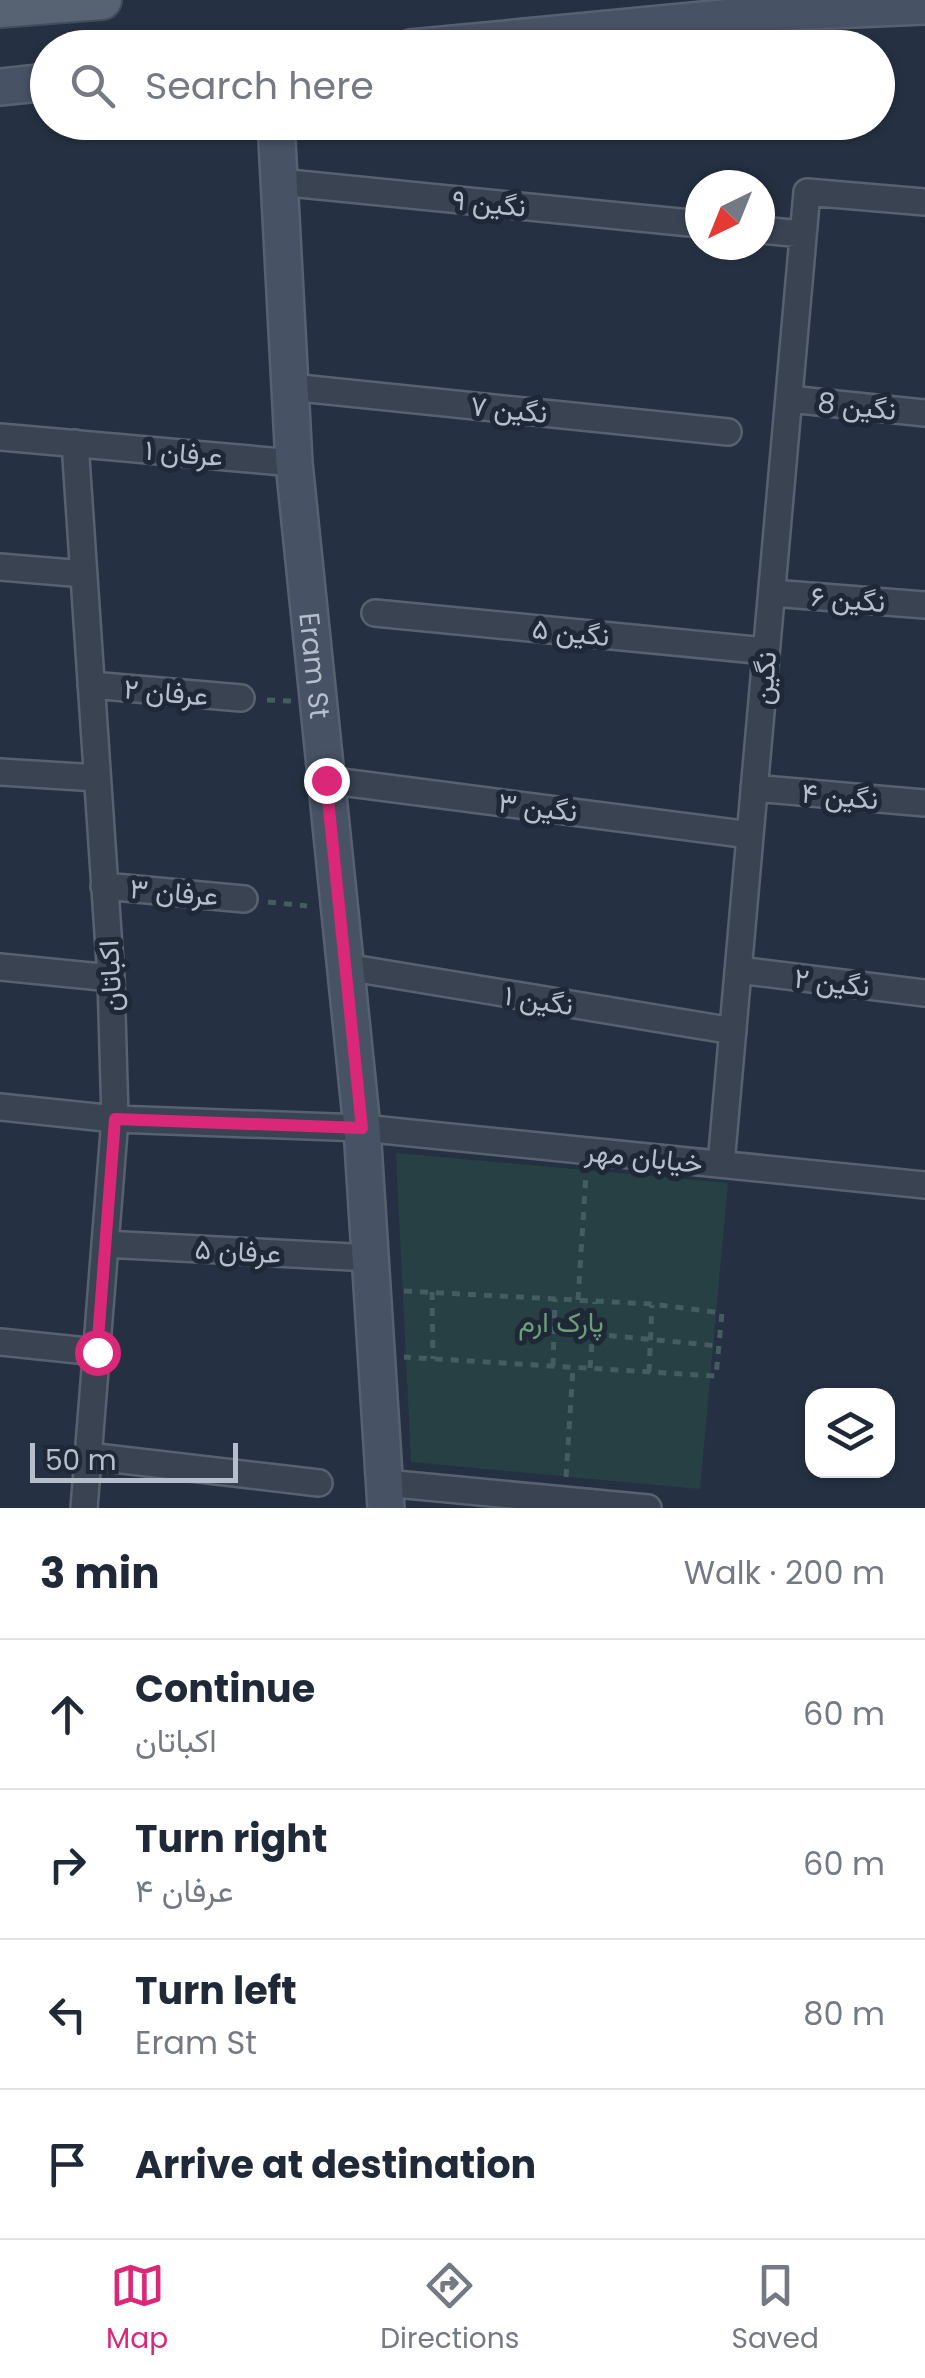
<!DOCTYPE html>
<html lang="en">
<head>
<meta charset="utf-8">
<style>
	body { margin:0; font-family:Poppins,Vazirmatn,sans-serif; background:#f2f2f3; color:#1f2937 }
	.controls { position:absolute; right:30px; bottom:30px; display:grid; overflow:hidden; border-radius:20px; box-shadow:0 2px 8px #0004 }
	.controls button { width:90px; height:90px; display:grid; place-items:center; padding:0; border:0; border-bottom:2px solid #e0e1e3; background:#fff; color:#1f2937; font:50px sans-serif }
	.compass { position:absolute; left:685px; top:170px; width:90px; height:90px; border-radius:50%; background:#fff; box-shadow:0 2px 8px #0004; rotate:223deg }
	.scale { position:absolute; left:30px; bottom:25px; width:208px; box-sizing:border-box; padding-left:10px; border:5px solid #b6becc; border-top:0; font-size:28px; line-height:35px; white-space:nowrap; color:#b6becc; -webkit-text-stroke:8px #1e2837; paint-order:stroke }
	.stop { position:absolute; width:30px; height:30px; margin:-22px; border:8px solid #db2777; border-radius:50%; background:#fff }
	.stop.end { background:#db2777; border-color:#fff; box-shadow:0 2px 10px #0008 }
	.list { margin:0; padding:0; list-style:none }
	h2 { display:flex; justify-content:space-between; align-items:center; height:130px; margin:0; padding:0 40px; font-size:42px }
	h2 small { font-size:32px; font-weight:400; color:#747a83 }
	.list li { display:grid; grid-template-columns:65px 1fr auto; gap:30px; align-items:center; box-sizing:border-box; height:150px; padding:0 40px; border-top:2px solid #e0e1e3 }
	.list b { display:block; font-size:38px; white-space:nowrap }
	.list p { margin:0; font-size:32px; white-space:nowrap; color:#747a83 }
	.list em { font-size:32px; font-style:normal; color:#747a83 }
	.icon { flex:none; width:55px; height:55px; fill:none; stroke:currentColor; stroke-width:2; stroke-linecap:round; stroke-linejoin:round }
	.map { position:relative; flex:none; width:925px; height:1508px; overflow:hidden }
	.search { position:absolute; background:#fff; box-shadow:0 2px 8px #0004; left:30px; right:30px; top:30px; height:110px; display:flex; align-items:center; gap:25px; box-sizing:border-box; padding:0 35px; border-radius:55px; color:#747a83; font-size:38px }
	.sheet { height:730px; background:#fff }
	nav { display:flex; justify-content:space-around; align-items:center; box-sizing:border-box; height:140px; border-top:2px solid #e0e1e3; background:#fff; font-size:28px; color:#747a83 }
	nav a { display:grid; justify-items:center; gap:5px }
	nav .on { color:#db2777 }
	.map>svg:first-child { display:block }
	.green { fill:#274043 }
	.lines { fill:none; stroke-linecap:round; stroke-linejoin:round }
	.street-casing { stroke:#57616f; stroke-width:30 }
	.secondary-casing { stroke:#57616f; stroke-width:40 }
	.primary-casing { stroke:#434c5b; stroke-width:42 }
	.path { stroke:#455d60; stroke-width:5; stroke-dasharray:8 8; stroke-linecap:butt }
	.street { stroke:#394352; stroke-width:25 }
	.secondary { stroke:#475265; stroke-width:35 }
	.primary { stroke:#576272; stroke-width:38 }
	.route { stroke:#db2777; stroke-width:12 }
	.labels { text-anchor:middle; stroke-width:10; stroke-linejoin:round; paint-order:stroke }
	.street-label { font-size:28px; fill:#b6becc; stroke:#1e2837 }
	.park-label { font-size:28px; fill:#6c9e78; stroke:#1e2837 }
</style>
</head>
<body>
<div class="map">
<svg width="925" height="1508" viewBox="0 0 925 1508">
	<rect width="100%" height="100%" fill="#253142"/>
	<path class="green" d="M396,1153L728,1183L700,1489L411,1462Z"/>
	<g class="lines">
		<defs>
			<path id="street" d="M279,182L700,224
				M760,230L803,234
				M290,387L728,432
				M789,399L925,413
				M0,437L294,463
				M75,443L111,978L115,1119L84,1508
				M0,567L84,574
				M772,593L925,605
				M375,613L766,651
				M91,685L241,698
				M0,772L97,778
				M326,780L750,835
				M754,788L925,803
				M104,886L244,899
				M0,967L111,978
				M346,967L733,1031
				M738,970L925,993
				M0,1107L115,1119L362,1128L925,1185
				M721,1164L807,192L925,202
				M105,1244L370,1258
				M0,1342L97,1352
				M88,1456L319,1483
				M385,1483L648,1508"/>
			<g id="secondary">
				<path d="M411,48L785,12L925,6"/>
				<path d="M0,87L48,82"/>
				<path id="s1" d="M276,122L294,463L362,1128L386,1508"/>
			</g>
			<path id="primary" d="M0,8L102,0"/>
		</defs>
		<use href="#street" class="street-casing"/>
		<use href="#secondary" class="secondary-casing"/>
		<use href="#primary" class="primary-casing"/>
		<path class="path" d="M267,700L291,701
			M268,902L307,906
			M404,1291L652,1304L722,1313L716,1376L404,1357
			M432,1292L433,1359
			M578,1300L586,1174
			M593,1334L719,1346
			M553,1366L555,1299
			M590,1368L595,1302
			M649,1372L652,1305
			M566,1477L573,1368"/>
		<use href="#street" class="street"/>
		<use href="#secondary" class="secondary"/>
		<use href="#primary" class="primary"/>
	</g>
	<g class="lines">
		<path class="route" d="M97,1352L115,1119L362,1128L326,780"/>
	</g>
	<g class="labels">
		<g class="street-label">
			<text transform="translate(489 203) rotate(6)" y="10">نگین ۹</text>
			<text transform="translate(857 406) rotate(6)" y="10">نگین 8</text>
			<text transform="translate(509 409) rotate(6)" y="10">نگین ۷</text>
			<text transform="translate(184 453) rotate(5)" y="10">عرفان ۱</text>
			<text transform="translate(848 599) rotate(5)" y="10">نگین ۶</text>
			<text transform="translate(571 632) rotate(6)" y="10">نگین ۵</text>
			<text dy="10" stroke="none"><textPath href="#s1" startOffset="545">Eram St</textPath></text>
			<text transform="translate(764 678) rotate(-85)" y="10">نگین</text>
			<text transform="translate(166 692) rotate(5)" y="10">عرفان ۲</text>
			<text transform="translate(840 796) rotate(5)" y="10">نگین ۴</text>
			<text transform="translate(538 807) rotate(7)" y="10">نگین ۳</text>
			<text transform="translate(174 892) rotate(5)" y="10">عرفان ۳</text>
			<text transform="translate(110 976) rotate(-93)" y="10">اکباتان</text>
			<text transform="translate(832 982) rotate(7)" y="10">نگین ۲</text>
			<text transform="translate(539 1000) rotate(9)" y="10">نگین ۱</text>
			<text transform="translate(644 1157) rotate(6)" y="10">خیابان مهر</text>
			<text transform="translate(238 1251) rotate(3)" y="10">عرفان ۵</text>
		</g>
		<g class="park-label">
			<text x="561" y="1332">پارک ارم</text>
		</g>
	</g>
</svg>
<div class="controls">
<button><svg class="icon" aria-label="layers" viewBox="0 0 24 24"><path d="M12 4l9 5-9 5-9-5zM3 14l9 5 9-5"/></svg></button>
</div>
<svg class="compass" viewBox="-18 -18 36 36"><path d="M0-13l5 13h-10z" fill="#e53935"/><path d="M0 13l5-13h-10z" fill="#747a83"/></svg>
<div class="scale">50 m</div>
<div class="stop" style="left:97px;top:1352px"></div>
<div class="stop end" style="left:326px;top:780px"></div>
<div class="search"><svg class="icon" aria-label="search" viewBox="0 0 24 24"><circle cx="10" cy="10" r="6"/><path d="M15 15l6 6"/></svg>Search here</div>
</div>
<section class="sheet">
<h2>3 min<small>Walk · 200 m</small></h2>
<ul class="list">
<li><svg class="icon" aria-label="ahead" viewBox="0 0 24 24"><path d="M12 20V5M6 11l6-6 6 6"/></svg><div><b>Continue</b><p>اکباتان</p></div><em>60 m</em></li>
<li><svg class="icon" aria-label="right" viewBox="0 0 24 24"><path d="M7 20v-9h11M14 6l5 5-5 5"/></svg><div><b>Turn right</b><p>عرفان ۴</p></div><em>60 m</em></li>
<li><svg class="icon" aria-label="left" viewBox="0 0 24 24"><path d="M17 20v-9H6M10 6l-5 5 5 5"/></svg><div><b>Turn left</b><p>Eram St</p></div><em>80 m</em></li>
<li><svg class="icon" aria-label="arrive" viewBox="0 0 24 24"><path d="M6 21V4h12l-3 4 3 4H6"/></svg><div><b>Arrive at destination</b></div></li>
</ul>
</section>
<nav>
<a class="on"><svg class="icon" aria-label="map" viewBox="0 0 24 24"><path d="M3 6l6-2 6 2 6-2v14l-6 2-6-2-6 2zM9 4v14M15 6v14"/></svg>Map</a>
<a><svg class="icon" aria-label="directions" viewBox="0 0 24 24"><path d="M12 3l9 9-9 9-9-9zM9 14v-3h6M13 9l2 2-2 2"/></svg>Directions</a>
<a><svg class="icon" aria-label="saved" viewBox="0 0 24 24"><path d="M7 4h10v16l-5-4-5 4z"/></svg>Saved</a>
</nav>
</body>
</html>
